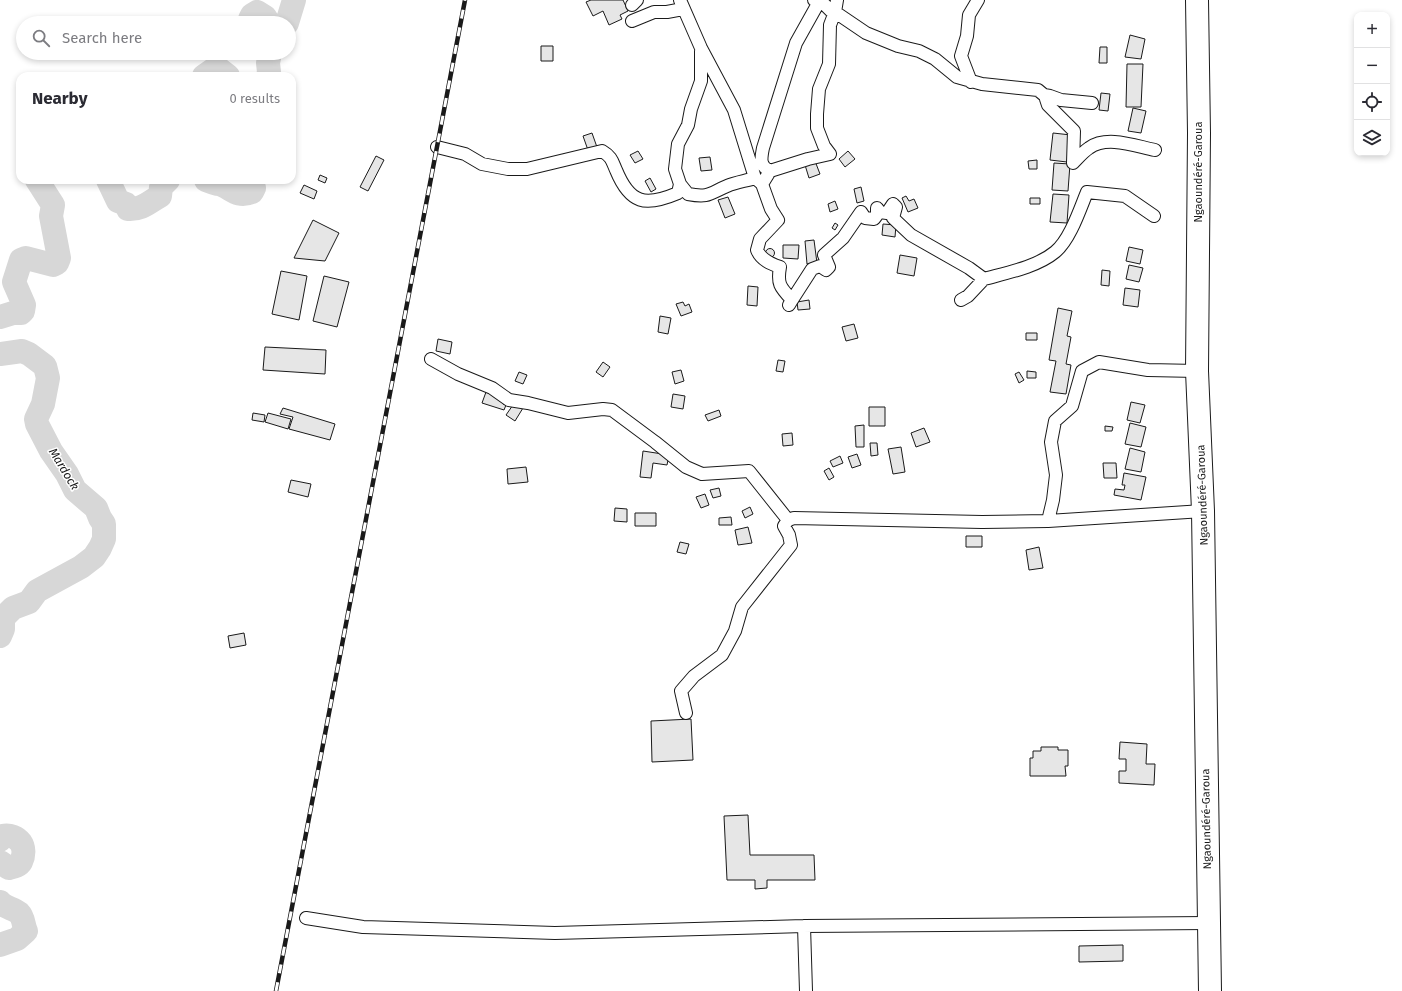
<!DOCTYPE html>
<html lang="en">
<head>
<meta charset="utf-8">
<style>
	body { margin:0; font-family:"Fira Sans",sans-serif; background:#f2f2f3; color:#2b2b33 }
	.controls { position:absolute; right:12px; top:12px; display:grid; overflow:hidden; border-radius:8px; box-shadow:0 2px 6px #0003 }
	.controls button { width:36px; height:36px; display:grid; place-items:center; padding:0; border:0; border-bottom:1px solid #e1e1e2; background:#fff; color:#2b2b33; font:20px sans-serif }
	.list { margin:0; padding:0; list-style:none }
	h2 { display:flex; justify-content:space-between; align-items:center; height:52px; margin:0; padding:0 16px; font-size:17px }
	h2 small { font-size:13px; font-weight:400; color:#7c7c81 }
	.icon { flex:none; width:22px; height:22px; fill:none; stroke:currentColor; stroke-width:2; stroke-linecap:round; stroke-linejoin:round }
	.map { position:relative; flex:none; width:1402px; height:991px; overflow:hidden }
	.search { position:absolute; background:#fff; box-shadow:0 2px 6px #0003; left:16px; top:16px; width:280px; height:44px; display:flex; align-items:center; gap:10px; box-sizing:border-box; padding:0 14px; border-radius:22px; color:#7c7c81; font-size:15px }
	.panel { position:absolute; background:#fff; box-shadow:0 2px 6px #0003; left:16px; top:72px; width:280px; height:112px; border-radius:12px }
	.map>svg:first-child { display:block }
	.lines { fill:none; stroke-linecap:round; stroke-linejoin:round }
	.river { stroke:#d7d7d7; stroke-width:24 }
	.building { fill:#e6e6e6; stroke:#1a1a1a }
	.street-casing { stroke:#1a1a1a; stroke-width:14 }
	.highway-casing { stroke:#1a1a1a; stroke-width:24 }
	.street { stroke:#fff; stroke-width:12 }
	.highway { stroke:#fff; stroke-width:22 }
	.rail-casing { stroke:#1a1a1a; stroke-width:4.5 }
	.rail { stroke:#fff; stroke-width:3; stroke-dasharray:9; stroke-linecap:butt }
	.labels { text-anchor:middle; stroke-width:3; stroke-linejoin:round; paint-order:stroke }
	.street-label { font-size:11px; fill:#1a1a1a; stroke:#fff }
	.water-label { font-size:12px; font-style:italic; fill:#1a1a1a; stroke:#fff }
</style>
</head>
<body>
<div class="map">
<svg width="1402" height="991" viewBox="0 0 1402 991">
	<rect width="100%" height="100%" fill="#fff"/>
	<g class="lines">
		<path class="river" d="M251,23L250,19L252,15L257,12L265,17L269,23
			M287,23L294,0
			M204,76L214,69H219L228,76
			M268,76L269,72L268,63L270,53
			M108,180L118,201L126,204L128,209C142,210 149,202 160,196L161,187L168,180
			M206,180C211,182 214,183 218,184C230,186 236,199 252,192L254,188L251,180
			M0,317L13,313H21L23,311L24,305L14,282L21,260L26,258L53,265L57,263L59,258L51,216L53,205L37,180
			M0,354L22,351L29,354L45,366L48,378L43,404L36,419L37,424L51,451L67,474L75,490L96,508L100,518L104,524V539L100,548L94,557L81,567L37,591L29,602L13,608L3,618V629L0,636
			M0,840L2,836C19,833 28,847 21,862C19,866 13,867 9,868L0,862
			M0,902C5,908 13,908 19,913C24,918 23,925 26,931L17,939L0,945"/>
	</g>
	<path class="building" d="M591,0H623L628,11L620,15L622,19L609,25L603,11L593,16L586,2Z
		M1130,35L1145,39L1141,59L1125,57Z
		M541,46H553V61H541Z
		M1100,47H1107V63H1099Z
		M1127,64H1143L1141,107H1126Z
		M1101,93L1110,94L1108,111L1099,110Z
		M1133,108L1146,111L1141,133L1128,131Z
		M592,133L598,150L589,153L583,136Z
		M1053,133L1071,135L1067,162L1050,160Z
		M638,151L643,159L635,163L630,155Z
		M848,151L855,159L845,167L839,159Z
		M376,156L384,160L368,191L360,187Z
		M710,157L712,170L701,171L699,158Z
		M1037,160V169H1029L1028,161Z
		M815,161L820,174L809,178L805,165Z
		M1054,163L1070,164L1068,191L1052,190Z
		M320,175L327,178L325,183L318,180Z
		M650,178L656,189L651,192L645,181Z
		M304,185L317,191L314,199L300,193Z
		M861,187L864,201L857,203L854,189Z
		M1053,194L1069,195L1067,223L1050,222Z
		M906,196L909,201L914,199L918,208L908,212L902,198Z
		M728,197L735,214L725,218L718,200Z
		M1030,198H1040V204H1030Z
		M835,201L838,209L830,212L828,204Z
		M313,220L339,233L325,261L294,258Z
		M835,223L838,225L835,230L832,228Z
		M883,224L896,225L895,237L882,235Z
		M814,240L817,263L807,264L805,241Z
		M783,245H799L798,259L783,258Z
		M1129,247L1143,250L1140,264L1126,261Z
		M765.5 253a4.5 4.5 0 1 1 9 0a4.5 4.5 0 1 1-9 0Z
		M900,255L917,258L914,276L897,273Z
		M1129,265L1143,268L1139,282L1126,279Z
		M1102,270L1110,271L1109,286L1101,285Z
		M281,271L307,276L299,320L272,314Z
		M324,276L349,282L337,327L313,321Z
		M748,286L758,287L757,306L747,305Z
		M1125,288L1140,290L1138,307L1123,305Z
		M809,300L810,309L798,310L797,302Z
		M683,302L685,306L689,304L692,312L681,316L676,304Z
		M1058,308L1072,311L1067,336L1071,337L1066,364L1071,365L1066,394L1050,392L1056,361L1049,360Z
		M660,316L671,318L668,334L658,332Z
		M854,324L858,338L846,341L842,327Z
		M1026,333H1037V340H1026Z
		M438,339L452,342L450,354L436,351Z
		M265,347L326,350L325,374L263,370Z
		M778,360L785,361L783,372L776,371Z
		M603,362L610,367L603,377L596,372Z
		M681,370L684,381L675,384L672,372Z
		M1027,371L1036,372V378H1027Z
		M519,372L527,375L523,384L515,381Z
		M1019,372L1024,380L1019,383L1015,374Z
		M486,392L504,398L503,404L506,405L504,410L482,403Z
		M673,394L685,396L683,409L671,407Z
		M515,402L523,408L515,421L506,415Z
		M1131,402L1145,405L1140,423L1127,420Z
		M869,407H885V426H869Z
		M283,408L335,424L330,440L289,429L293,417L280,414Z
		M719,410L721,416L708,421L705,415Z
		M253,413L265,415L264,422L252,420Z
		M268,413L291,419L288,429L265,422Z
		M1130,423L1146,427L1141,447L1125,444Z
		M864,425V447H856L855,426Z
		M1105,426L1113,427L1112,431H1105Z
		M924,428L930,442L916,447L911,433Z
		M792,433L793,445L783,446L782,434Z
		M870,443H877L878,455L871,456Z
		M901,447L905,472L893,474L888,449Z
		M1130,448L1145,452L1141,472L1125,469Z
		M643,451L669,455L667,465L653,463L651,478L640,477Z
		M857,454L861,465L852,468L848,457Z
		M840,456L843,463L833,467L830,461Z
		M1103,463H1116L1117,478H1104Z
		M526,467L528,482L508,484L507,469Z
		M829,468L834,477L829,480L824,471Z
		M1124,473L1146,477L1141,500L1114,495L1115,489L1124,490L1125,485H1122Z
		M291,480L311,484L308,497L288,492Z
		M719,488L721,496L713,498L710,490Z
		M705,494L709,505L701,508L696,497Z
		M750,507L753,514L745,518L742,511Z
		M615,508L627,509V522L614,521Z
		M635,513H656V526H635Z
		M731,517L732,525H719V518Z
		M748,527L752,543L738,545L735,530Z
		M966,536H982V547H966Z
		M680,542L689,544L686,554L677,552Z
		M1039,547L1043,568L1029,570L1026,550Z
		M244,633L246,645L230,648L228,636Z
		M691,719L693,760L652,762L651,721Z
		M1120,742L1147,744L1146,764H1155L1154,785L1119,783V771H1126V759H1119Z
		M1041,747H1058V750H1068V766H1065L1066,776H1030V758H1033V751H1041Z
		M748,815L750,855H814L815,880H767V888L755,889V880H727L724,816Z
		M1123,945V961L1079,962V946Z"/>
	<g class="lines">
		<defs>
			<path id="street" d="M680,0L701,48L734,110L755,178L762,184L771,209L778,220L760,239L757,250C761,260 771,264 780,267C777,284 780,287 792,300L789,305
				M837,0L835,12L866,33L898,46L919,51L935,59L957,77L982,84L1038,90L1044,95L1050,96L1046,99L1048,105L1074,131L1073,163C1078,158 1083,152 1089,148C1107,135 1135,146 1155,150
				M632,5L637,0
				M632,21L654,12H667L683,9
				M701,51V81L691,109L688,125L678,144L675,169L680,184L688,194C710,198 710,193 727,186C736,182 746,181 755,178
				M971,82L961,56L967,36L969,15L978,0
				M1050,96L1061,100L1092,103
				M437,147L465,154L482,164L508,169H527L602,151C612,157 612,161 616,170C630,204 645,207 678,193L680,184
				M770,171C759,166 761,158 763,148L796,43L820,0
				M762,184L770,171L808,159L830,154L824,146L817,128V114L819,89L829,64L830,25L835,12L831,11L820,0H814
				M792,300L812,269L820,266L826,270L829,267L824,255L843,238L861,212L865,218L874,219L877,215V208L880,212L887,213L893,204L896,207L893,218L911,235L969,268L984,279C1006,273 1037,267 1055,252C1070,240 1080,209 1087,192L1125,196L1154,216
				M961,300L968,296L984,279
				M431,359L458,374L492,388L509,400L528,403L568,413L603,409L612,410L655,442L686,467L702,474L749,471L788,520
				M1048,521L1053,500L1056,475L1051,442L1055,421L1072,406L1082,371L1099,362L1148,370L1197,371
				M686,713L681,691L694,676L722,655L735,631L742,607L791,545L789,535L784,526L788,520L794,518L982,522L1048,521L1203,511
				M306,918L363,927L555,933L804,926L1209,923
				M804,926L806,991"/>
			<path id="highway" d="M1197,0L1199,133L1197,371L1203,511L1210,991"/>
		</defs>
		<use href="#street" class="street-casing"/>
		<use href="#highway" class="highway-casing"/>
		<use href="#street" class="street"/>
		<use href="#highway" class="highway"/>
		<defs>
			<path id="rail" d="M276,991L465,0"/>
		</defs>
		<use href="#rail" class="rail-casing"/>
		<use href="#rail" class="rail"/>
	</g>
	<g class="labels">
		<g class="street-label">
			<text transform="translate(1198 172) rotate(-90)" y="4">Ngaoundéré-Garoua</text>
			<text transform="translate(1202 495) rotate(-92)" y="4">Ngaoundéré-Garoua</text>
			<text transform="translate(1206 819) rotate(-91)" y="4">Ngaoundéré-Garoua</text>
		</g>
		<g class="water-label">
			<text transform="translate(64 469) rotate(59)" y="4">Mardock</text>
		</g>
	</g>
</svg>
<div class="controls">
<button>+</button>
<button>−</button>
<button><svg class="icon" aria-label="locate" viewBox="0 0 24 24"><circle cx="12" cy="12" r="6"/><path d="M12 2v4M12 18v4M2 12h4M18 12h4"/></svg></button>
<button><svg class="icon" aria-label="layers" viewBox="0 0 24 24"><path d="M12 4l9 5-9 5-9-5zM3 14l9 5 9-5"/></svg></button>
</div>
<div class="search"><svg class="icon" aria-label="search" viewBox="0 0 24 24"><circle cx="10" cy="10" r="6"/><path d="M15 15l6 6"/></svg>Search here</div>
<section class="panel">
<h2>Nearby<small>0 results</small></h2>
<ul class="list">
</ul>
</section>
</div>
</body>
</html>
